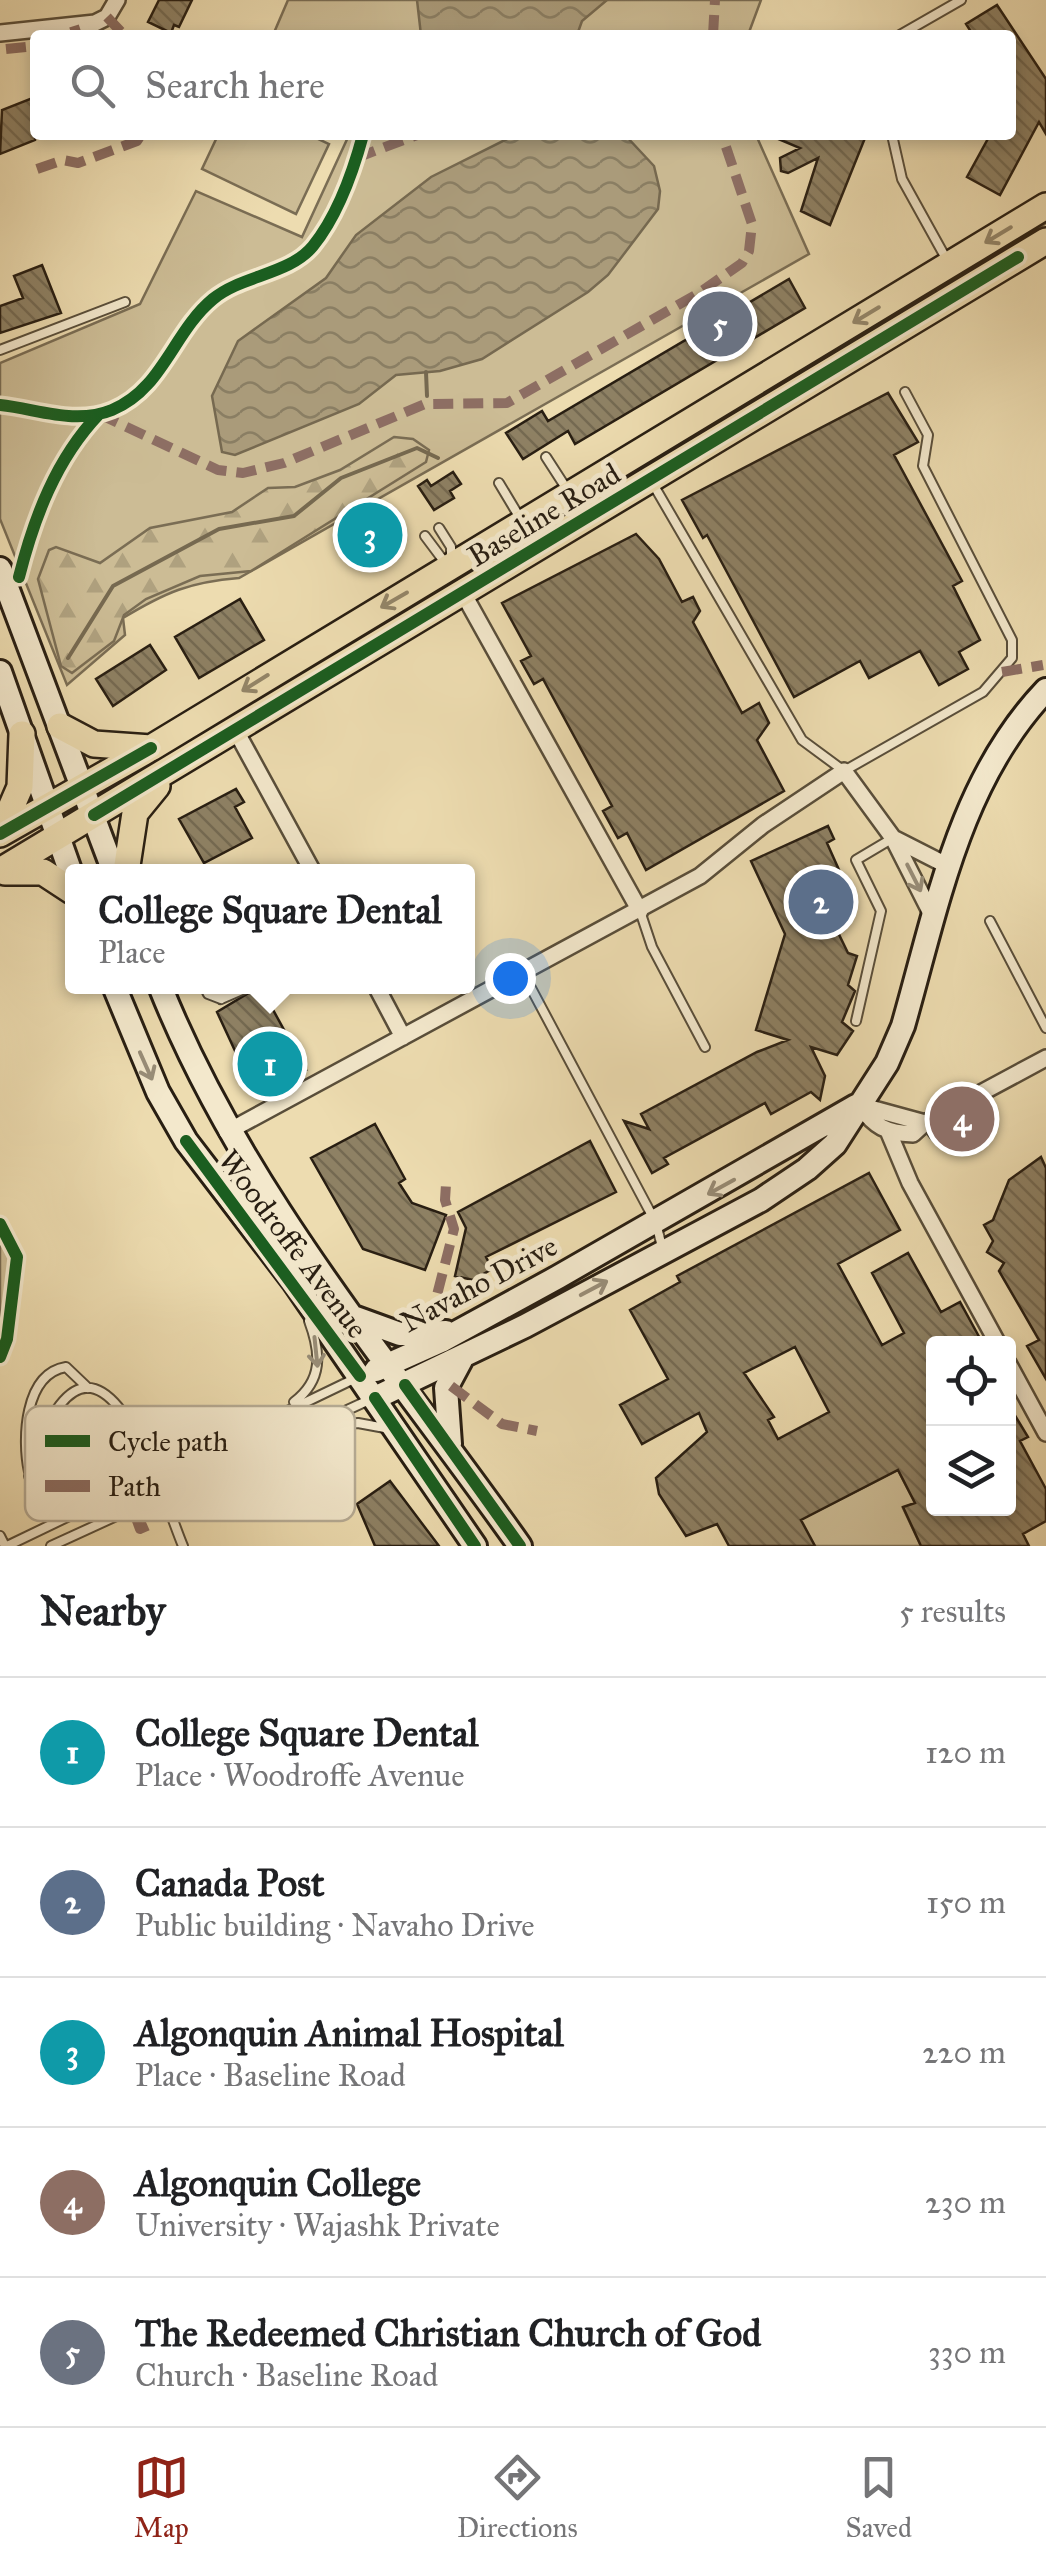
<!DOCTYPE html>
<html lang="en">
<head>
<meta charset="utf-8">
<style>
	body { margin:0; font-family:"IM FELL Great Primer",serif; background:#f6f6f6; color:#202124 }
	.controls { position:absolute; right:30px; bottom:30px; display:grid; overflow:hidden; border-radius:10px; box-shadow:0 5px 15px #0003 }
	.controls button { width:90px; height:90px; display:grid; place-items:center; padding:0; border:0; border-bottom:2px solid #e0e0e0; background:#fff; color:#202124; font:50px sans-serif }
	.you { position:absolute; left:510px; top:978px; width:35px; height:35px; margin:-25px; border:8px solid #fff; border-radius:50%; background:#1a73e8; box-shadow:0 0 0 15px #1a73e833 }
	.badge { display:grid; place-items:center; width:65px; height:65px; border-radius:50%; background:#8f2418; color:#fff; font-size:32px; font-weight:700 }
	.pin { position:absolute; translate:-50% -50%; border:5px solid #fff; box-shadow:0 2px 10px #0006 }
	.popup { position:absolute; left:65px; top:864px; width:410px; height:130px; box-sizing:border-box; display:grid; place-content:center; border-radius:10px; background:#fff; filter:drop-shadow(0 2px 8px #0005); font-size:32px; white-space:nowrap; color:#757577 }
	.popup b { font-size:38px; color:#202124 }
	.popup::after { content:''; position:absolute; left:50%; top:100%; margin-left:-20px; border:20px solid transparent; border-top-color:#fff }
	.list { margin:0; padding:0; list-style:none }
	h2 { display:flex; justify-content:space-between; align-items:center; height:130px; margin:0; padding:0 40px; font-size:42px }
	h2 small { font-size:32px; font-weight:400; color:#757577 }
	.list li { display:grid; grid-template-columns:65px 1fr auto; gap:30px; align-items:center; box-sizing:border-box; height:150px; padding:0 40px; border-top:2px solid #e0e0e0 }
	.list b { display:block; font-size:38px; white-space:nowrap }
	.list p { margin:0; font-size:32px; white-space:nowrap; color:#757577 }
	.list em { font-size:32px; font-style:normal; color:#757577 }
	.icon { flex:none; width:55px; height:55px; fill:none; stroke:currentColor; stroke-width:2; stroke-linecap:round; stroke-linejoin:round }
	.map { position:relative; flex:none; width:1046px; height:1546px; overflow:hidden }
	.search { position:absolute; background:#fff; box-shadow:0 5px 15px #0003; left:30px; right:30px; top:30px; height:110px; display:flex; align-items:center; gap:25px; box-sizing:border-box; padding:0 35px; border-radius:10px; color:#757577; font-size:38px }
	.sheet { height:880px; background:#fff }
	nav { display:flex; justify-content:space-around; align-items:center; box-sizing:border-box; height:140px; border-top:2px solid #e0e0e0; background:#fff; font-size:28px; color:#757577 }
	nav a { display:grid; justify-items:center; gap:5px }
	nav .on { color:#8f2418 }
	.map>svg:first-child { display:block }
	.green { fill:#ccbc95; stroke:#7a6d54; stroke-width:2.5 }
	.forest { fill:url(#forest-firs); stroke:#7a6d54; stroke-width:2.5 }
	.water { fill:url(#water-waves); stroke:#766950; stroke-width:2.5 }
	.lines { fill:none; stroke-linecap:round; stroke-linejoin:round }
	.stream { stroke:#766950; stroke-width:4 }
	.building { fill:url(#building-back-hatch); stroke:#281e12; stroke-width:2.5; fill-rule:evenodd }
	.lane-casing { stroke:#594e3a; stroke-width:12 }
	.street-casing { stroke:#594e3a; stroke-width:20 }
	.secondary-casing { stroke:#281e12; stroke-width:28 }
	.primary-casing { stroke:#281e12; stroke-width:30 }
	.lane { stroke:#f3e8cc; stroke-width:8 }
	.street { stroke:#f3e8cc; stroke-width:15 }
	.secondary { stroke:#f3e8cc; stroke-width:22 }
	.primary { stroke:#eddcb0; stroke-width:25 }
	.quiet { stroke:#8d6e63; stroke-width:10; stroke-dasharray:20 10; stroke-linecap:butt }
	.cycleway-casing { stroke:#f3e8cc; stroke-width:19 }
	.cycleway { stroke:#1b5e20; stroke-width:12 }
	.oneway { stroke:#948669 }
	.oneway2 { stroke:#988d78 }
	.labels { text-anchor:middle; stroke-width:10; stroke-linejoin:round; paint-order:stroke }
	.street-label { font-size:30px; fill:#281e12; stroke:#f3e8cc }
	.key { fill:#f3e8cc; stroke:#b6ab94; stroke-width:2.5 }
	.key-label { font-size:28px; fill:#281e12 }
</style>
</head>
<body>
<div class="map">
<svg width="1046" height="1546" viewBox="0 0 1046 1546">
	<defs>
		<pattern id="forest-firs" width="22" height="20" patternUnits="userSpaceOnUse" patternTransform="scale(2.5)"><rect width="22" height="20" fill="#ccbc95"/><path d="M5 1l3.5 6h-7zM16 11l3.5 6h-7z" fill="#afa17f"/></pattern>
		<pattern id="water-waves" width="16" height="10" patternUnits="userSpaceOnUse" patternTransform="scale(2.5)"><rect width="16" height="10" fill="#aa9b7a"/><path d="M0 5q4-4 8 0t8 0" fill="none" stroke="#8a7e63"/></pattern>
		<pattern id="building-back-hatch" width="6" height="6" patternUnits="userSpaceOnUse" patternTransform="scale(2.5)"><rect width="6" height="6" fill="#8e8164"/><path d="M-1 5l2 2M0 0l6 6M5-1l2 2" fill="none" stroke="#746951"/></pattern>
	</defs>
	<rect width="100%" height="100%" fill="#eddcb0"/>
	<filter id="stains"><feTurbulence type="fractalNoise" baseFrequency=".002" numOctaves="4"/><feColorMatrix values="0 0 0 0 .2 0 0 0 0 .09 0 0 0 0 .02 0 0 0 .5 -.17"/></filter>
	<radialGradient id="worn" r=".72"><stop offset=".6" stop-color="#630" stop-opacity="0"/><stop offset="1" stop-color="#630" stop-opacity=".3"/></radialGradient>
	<path class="green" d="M288,0H761L748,35H273Z
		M218,135H310L329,144L296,214L202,169Z
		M349,135H756L809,254L239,578C190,582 166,592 123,618L125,635L67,685L0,519V363L140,304L196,191L302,237Z
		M1046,217V223L1020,243L631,476L628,472Z
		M0,1230L13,1262L0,1351Z
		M898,1470L915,1503L903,1508L921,1546H815L796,1522Z"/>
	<path class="forest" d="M394,437L413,439L429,450L426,462L251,571L200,576L146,599L124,615L114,641L72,673L61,666L38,579L49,550L56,547L100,563L150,528L232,512L268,488L295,487L340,470Z"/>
	<path class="water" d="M417,0H607L582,21L577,35H421Z
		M515,135H625L654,166L660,191L658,209L608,275L588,292L482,359L440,371L396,375L359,404L235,455L222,452L212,396L238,341L326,278L356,235L431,177Z"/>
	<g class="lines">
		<path class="stream" d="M426,372L427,396
			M68,658L113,586L219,529L294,516L341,478L417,448L438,458"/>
	</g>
	<path class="building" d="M159,0H192L179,27L174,25L171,33L148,22Z
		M997,5L1046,79V134L1039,122L1000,195L967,177L990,135H1011V35H973L966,24Z
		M35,97V140L0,154L2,110Z
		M769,135L865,138L830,225L801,211L818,158L788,173L781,171L780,158L800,148Z
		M42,265L61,313L0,333V306L23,298L14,276Z
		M789,279L805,308L575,444L568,431L523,459L506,433L542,411L548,421Z
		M888,393L918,442L894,455L962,581L953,586L980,640L959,652L968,669L939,685L920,651L869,678L860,661L794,697L707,535L703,538L682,500Z
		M453,472L461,484L450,491L454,498L434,510L418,486L427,480L431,486Z
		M386,504L400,539L359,563L340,531Z
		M636,534L659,559L682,602L693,597L700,611L693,622L742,713L759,703L769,723L757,740L784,791L646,870L627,833L618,838L603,811L612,806L543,679L534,684L521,661L531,656L502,603Z
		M240,599L264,640L199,678L175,637Z
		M150,645L166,670L113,706L96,679Z
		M236,789L244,802L235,807L252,838L204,863L179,819Z
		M828,826L834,839L827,843L839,870L826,876L842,910L830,916L848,953L857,956L848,985L855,991L842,1022L853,1031L837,1055L811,1047L825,1076L820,1100L811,1092L771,1114L765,1103L664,1158L668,1164L652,1173L624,1121L649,1129L641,1114L757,1052L788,1040L756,1030L785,934L751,861Z
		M260,986L306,1070L256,1096L217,1012Z
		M375,1124L405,1179L399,1183L412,1203L446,1215L425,1270L363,1249L311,1158Z
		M590,1141L616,1192L486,1257L492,1269L473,1280L455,1276L466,1228L458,1212Z
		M1041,1157L1046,1168V1379L1027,1346L1039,1340L999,1271L1004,1263L987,1252L993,1241L984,1225L993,1220L1009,1180Z
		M869,1173L900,1230L838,1264L882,1345L904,1333L872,1273L908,1253L941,1312L960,1302L983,1344H934V1508H1008V1404L1028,1437L1020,1441L1046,1489V1521L1023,1534L1029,1546H921L903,1507L915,1503L898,1470L801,1520L815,1546H729L717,1524L686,1536L659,1494L656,1478L707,1432L699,1413L642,1444L620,1405L668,1379L630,1310L680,1282L677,1276ZM795,1347L829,1412L778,1439L768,1420L774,1417L744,1373Z
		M390,1481L439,1546H375L357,1504Z"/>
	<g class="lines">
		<defs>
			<path id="lane" d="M900,35L961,0
				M892,135L902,179L948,262
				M0,350L125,302
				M546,457L568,491
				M499,483L520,518
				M653,484L802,740L844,771L983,692L1012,658V640L923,466L928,435L905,392
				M439,528L451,547V558
				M425,536L446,564
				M640,911L652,947L705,1047
				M990,921L1046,1028
				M523,973L656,1223L662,1247
				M204,986L208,994L221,999
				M213,986L221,999L251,986
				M856,1021L881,911L856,860L893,838
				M925,1123L935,1136
				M294,1402C323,1380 321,1353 309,1321
				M315,1428L358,1423L385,1428
				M29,1472C22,1440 24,1374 66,1367L88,1388
				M83,1511C54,1506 41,1506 29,1476C38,1454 45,1424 60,1405C116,1332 168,1512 183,1546
				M0,1536L5,1546
				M7,1546L356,1378
				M51,1546L369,1400"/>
			<path id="street" d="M0,33L95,23L107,17L117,0
				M463,593L640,911
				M236,731L313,872
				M893,838L950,867
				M376,986L403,1037
				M859,1105C875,1127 886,1133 913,1134L925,1123L1046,1058
				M859,1105L925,1123
				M227,1132L700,876L763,825L844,771L893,838L934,919
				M889,1133L910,1183L998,1344
				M1008,1363L1046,1433"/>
			<path id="secondary" d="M0,569L114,872
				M0,672L72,876
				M114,986L158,1092L186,1141L294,1282L475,1546
				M160,986C243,1194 392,1365 520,1546
				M356,1318L400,1334L446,1332
				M376,1370L441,1341L558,1277L856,1106
				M375,1398L525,1326L761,1200L807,1169L835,1144L887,1063L903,1026C937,908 959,781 1046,690
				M450,1444L446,1388L461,1360"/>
			<path id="primary" d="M60,726L94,744L151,748
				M0,833L20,787L22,734
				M0,834L151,748L1046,206
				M0,871L1046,241
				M5,872H43L72,891
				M126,872L135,813L157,786"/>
		</defs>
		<use href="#lane" class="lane-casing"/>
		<use href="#street" class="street-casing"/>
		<use href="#secondary" class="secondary-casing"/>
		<use href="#primary" class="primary-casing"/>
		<use href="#lane" class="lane"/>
		<use href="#street" class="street"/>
		<use href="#secondary" class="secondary"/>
		<use href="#primary" class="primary"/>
		<path class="quiet" d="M107,17L124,35
			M74,26L77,35
			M713,35L715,0
			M6,49L35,46
			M356,158L417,135
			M37,169L63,160L78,163L137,141L141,135
			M99,414L218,470L243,473L284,463L425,404L507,403L699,293L742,263L749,251L752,224L722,135
			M1002,672L1043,665
			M430,1322L454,1229L445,1200L446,1184
			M451,1386L502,1424L537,1431
			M100,1410L123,1459L118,1474
			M136,1518L140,1529L149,1525"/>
		<defs>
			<path id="cycleway" d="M0,405C38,409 75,425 112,410C163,389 173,332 213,299C242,275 289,275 313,246C338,215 353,172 363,135
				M19,577C34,518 56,459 99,414
				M94,815L1018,257
				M0,834L151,748
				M186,1141L360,1376
				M0,1224L17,1257L7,1339L0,1357
				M405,1385L520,1546
				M375,1398L475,1546"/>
		</defs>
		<use href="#cycleway" class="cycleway-casing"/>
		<use href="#cycleway" class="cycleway"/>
	</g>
	<defs><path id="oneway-shaft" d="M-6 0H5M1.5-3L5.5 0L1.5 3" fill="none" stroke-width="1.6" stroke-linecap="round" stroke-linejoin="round" transform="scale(2.5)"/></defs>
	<g class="oneway">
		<use href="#oneway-shaft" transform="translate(998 235) rotate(149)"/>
		<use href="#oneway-shaft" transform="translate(866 315) rotate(149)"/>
		<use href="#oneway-shaft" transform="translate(394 600) rotate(150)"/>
		<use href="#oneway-shaft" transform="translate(255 683) rotate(148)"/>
	</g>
	<g class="oneway2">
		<use href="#oneway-shaft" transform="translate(914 878) rotate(63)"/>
		<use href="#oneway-shaft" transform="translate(146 1066) rotate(66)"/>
		<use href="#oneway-shaft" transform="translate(721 1187) rotate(151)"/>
		<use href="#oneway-shaft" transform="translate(594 1288) rotate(-28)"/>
		<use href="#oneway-shaft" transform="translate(316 1352) rotate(84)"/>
	</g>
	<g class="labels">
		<g class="street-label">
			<text transform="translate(544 515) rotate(-31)" y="10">Baseline Road</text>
			<text transform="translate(293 1244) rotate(53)" y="10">Woodroffe Avenue</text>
			<text transform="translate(479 1284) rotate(-28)" y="10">Navaho Drive</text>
		</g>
	</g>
	<rect x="25" y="1406" width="330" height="115" rx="15" class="key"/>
	<rect x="45" y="1435" width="45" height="12" fill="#1b5e20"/>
	<rect x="45" y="1480" width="45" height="12" fill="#8d6e63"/>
	<g class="key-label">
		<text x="108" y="1451">Cycle path</text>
		<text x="108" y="1496">Path</text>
	</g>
	<rect width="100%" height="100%" filter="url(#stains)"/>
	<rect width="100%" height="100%" fill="url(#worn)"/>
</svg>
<div class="controls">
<button><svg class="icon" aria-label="locate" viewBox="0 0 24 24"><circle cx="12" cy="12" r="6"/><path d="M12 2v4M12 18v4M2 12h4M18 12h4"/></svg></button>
<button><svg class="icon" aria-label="layers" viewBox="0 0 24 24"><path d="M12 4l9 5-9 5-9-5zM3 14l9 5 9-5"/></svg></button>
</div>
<div class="you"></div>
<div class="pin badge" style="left:270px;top:1064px;background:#0f9aa8">1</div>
<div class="popup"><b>College Square Dental</b>Place</div>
<div class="pin badge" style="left:821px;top:902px;background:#5c6f8a">2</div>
<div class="pin badge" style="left:370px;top:535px;background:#0f9aa8">3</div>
<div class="pin badge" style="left:962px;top:1119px;background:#8d6e63">4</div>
<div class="pin badge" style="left:720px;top:324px;background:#6b7280">5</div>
<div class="search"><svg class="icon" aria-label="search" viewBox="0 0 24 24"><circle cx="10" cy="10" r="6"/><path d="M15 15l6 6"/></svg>Search here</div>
</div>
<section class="sheet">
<h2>Nearby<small>5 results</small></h2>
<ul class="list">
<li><span class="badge" style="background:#0f9aa8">1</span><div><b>College Square Dental</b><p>Place · Woodroffe Avenue</p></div><em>120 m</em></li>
<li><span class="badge" style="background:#5c6f8a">2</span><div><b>Canada Post</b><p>Public building · Navaho Drive</p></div><em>150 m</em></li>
<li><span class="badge" style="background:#0f9aa8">3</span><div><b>Algonquin Animal Hospital</b><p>Place · Baseline Road</p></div><em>220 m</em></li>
<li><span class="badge" style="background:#8d6e63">4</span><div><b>Algonquin College</b><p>University · Wajashk Private</p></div><em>230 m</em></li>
<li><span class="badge" style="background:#6b7280">5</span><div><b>The Redeemed Christian Church of God</b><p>Church · Baseline Road</p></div><em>330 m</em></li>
</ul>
</section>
<nav>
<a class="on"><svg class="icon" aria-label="map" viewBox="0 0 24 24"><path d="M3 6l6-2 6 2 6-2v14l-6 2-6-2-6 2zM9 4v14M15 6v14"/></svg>Map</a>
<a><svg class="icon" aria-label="directions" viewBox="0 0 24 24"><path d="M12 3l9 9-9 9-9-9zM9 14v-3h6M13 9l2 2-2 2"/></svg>Directions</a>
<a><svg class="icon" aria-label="saved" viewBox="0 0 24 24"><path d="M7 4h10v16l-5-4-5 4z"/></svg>Saved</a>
</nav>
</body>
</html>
